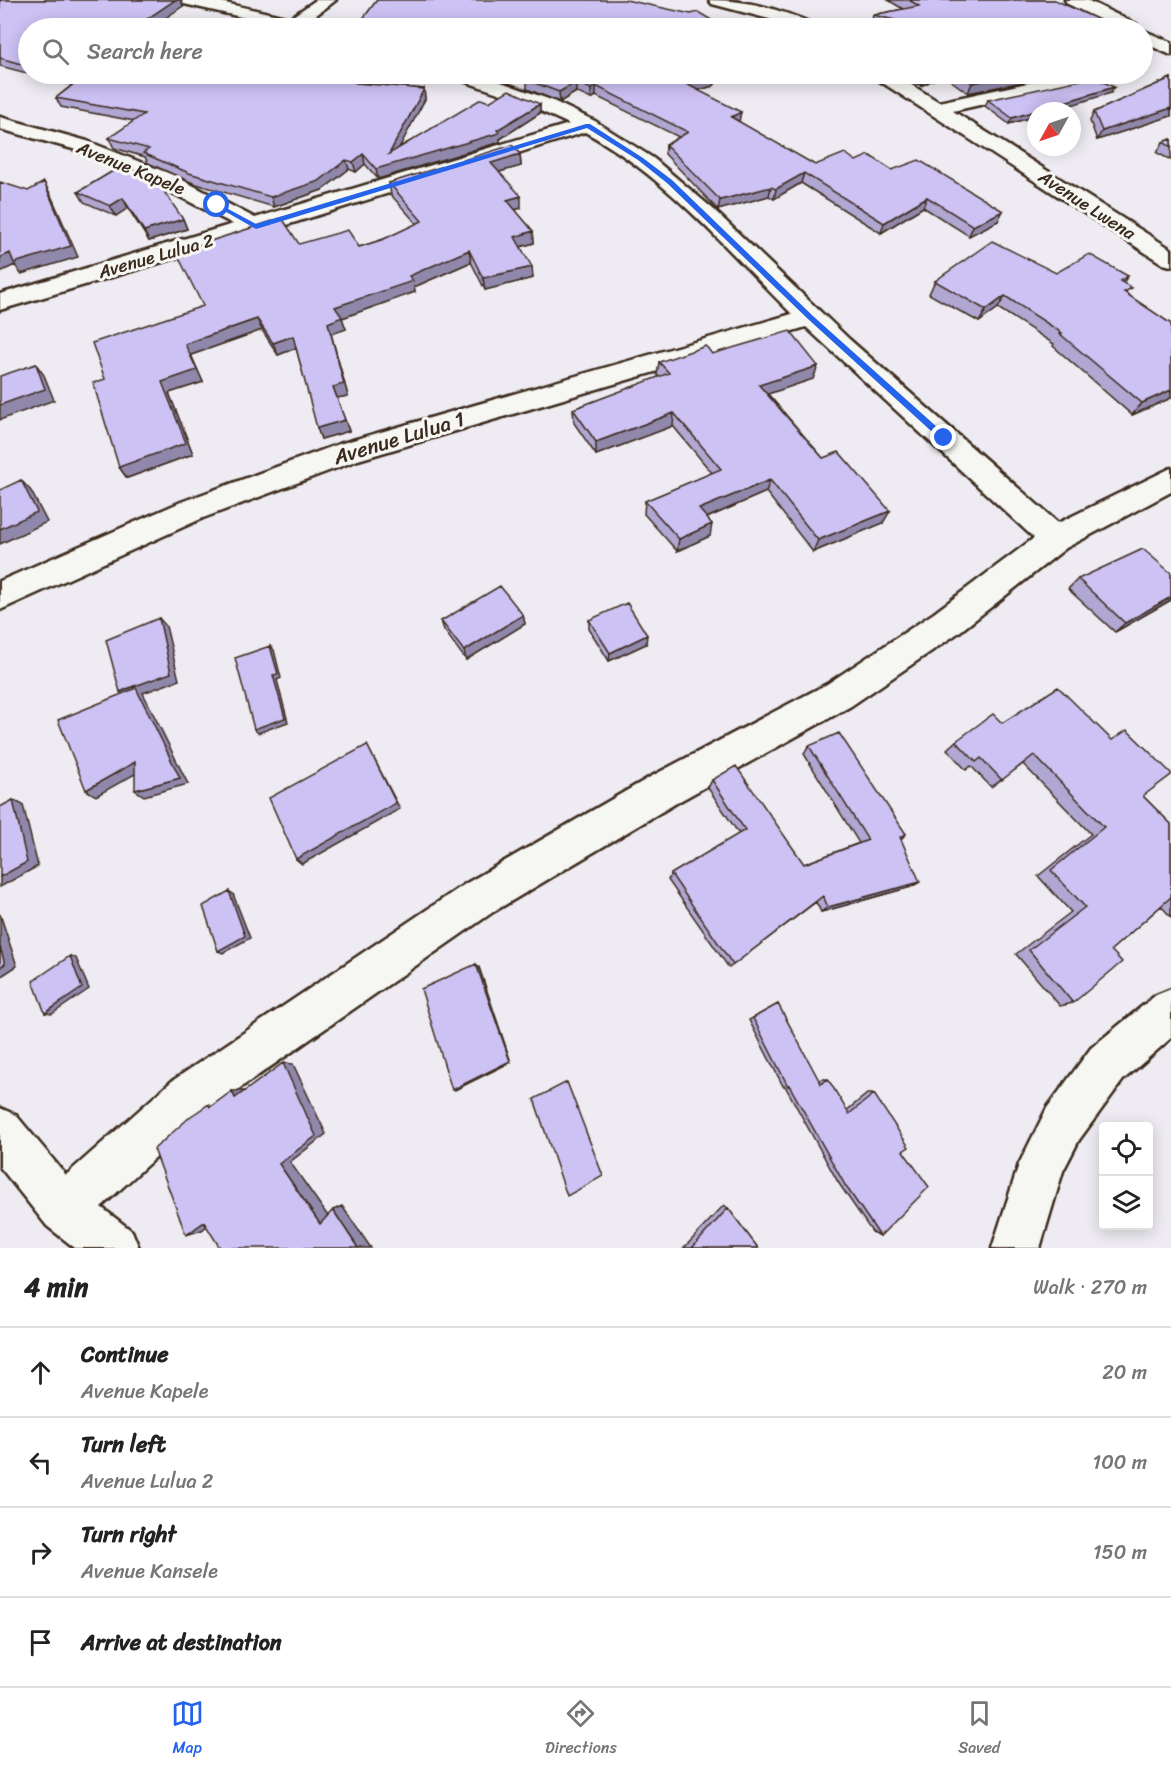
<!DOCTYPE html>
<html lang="en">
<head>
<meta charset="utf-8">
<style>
	body { margin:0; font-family:Sriracha,sans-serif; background:#f2f2f2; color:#222 }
	.controls { position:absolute; right:18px; bottom:18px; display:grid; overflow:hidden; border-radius:6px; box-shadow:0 3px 15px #0003 }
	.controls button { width:54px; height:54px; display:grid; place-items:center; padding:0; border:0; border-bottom:2px solid #e0e0e0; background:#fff; color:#222; font:30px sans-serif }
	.compass { position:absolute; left:1027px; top:102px; width:54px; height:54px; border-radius:50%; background:#fff; box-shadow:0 3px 15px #0003; rotate:230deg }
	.stop { position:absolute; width:18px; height:18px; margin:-14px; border:4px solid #2563eb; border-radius:50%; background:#fff }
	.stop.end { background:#2563eb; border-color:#fff; box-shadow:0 2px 6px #0008 }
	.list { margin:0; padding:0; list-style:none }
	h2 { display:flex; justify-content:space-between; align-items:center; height:78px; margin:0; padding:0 24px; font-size:26px }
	h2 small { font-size:20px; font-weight:400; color:#767676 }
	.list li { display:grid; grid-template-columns:39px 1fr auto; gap:18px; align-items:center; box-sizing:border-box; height:90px; padding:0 24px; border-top:2px solid #e0e0e0 }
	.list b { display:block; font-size:22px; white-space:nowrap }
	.list p { margin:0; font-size:20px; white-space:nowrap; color:#767676 }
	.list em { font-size:20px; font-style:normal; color:#767676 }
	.icon { flex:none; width:33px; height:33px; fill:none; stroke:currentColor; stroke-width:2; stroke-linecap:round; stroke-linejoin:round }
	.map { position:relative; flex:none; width:1171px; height:1248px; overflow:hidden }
	.search { position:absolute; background:#fff; box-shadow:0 3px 15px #0003; left:18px; right:18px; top:18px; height:66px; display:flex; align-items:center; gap:15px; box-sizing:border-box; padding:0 21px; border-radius:33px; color:#767676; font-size:22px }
	.sheet { height:438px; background:#fff }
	nav { display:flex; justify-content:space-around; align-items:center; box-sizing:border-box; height:84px; border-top:2px solid #e0e0e0; background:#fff; font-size:16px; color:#767676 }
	nav a { display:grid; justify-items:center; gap:3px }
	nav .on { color:#2563eb }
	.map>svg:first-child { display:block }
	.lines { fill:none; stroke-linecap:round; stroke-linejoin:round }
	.minor-casing { stroke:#3b2a1e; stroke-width:5 }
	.minor { fill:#f6f6f2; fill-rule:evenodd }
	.wall { fill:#b0a7d2; stroke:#3b2a1e; stroke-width:1.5 }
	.shaded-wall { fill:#9088ab; stroke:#3b2a1e; stroke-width:1.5 }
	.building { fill:#cdc2f4; stroke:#3b2a1e; stroke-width:1.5 }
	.route { fill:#2563eb }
	.labels { text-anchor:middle; stroke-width:6; stroke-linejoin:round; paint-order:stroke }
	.far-street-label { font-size:18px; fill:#3b2a1e; stroke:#f6f6f2 }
	.street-label { font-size:21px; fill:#3b2a1e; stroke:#f6f6f2 }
</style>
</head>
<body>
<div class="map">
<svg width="1171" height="1248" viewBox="0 0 1171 1248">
	<rect width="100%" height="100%" fill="#eeecf2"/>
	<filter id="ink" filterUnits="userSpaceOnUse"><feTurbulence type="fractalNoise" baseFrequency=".0167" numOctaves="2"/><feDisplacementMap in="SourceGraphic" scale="12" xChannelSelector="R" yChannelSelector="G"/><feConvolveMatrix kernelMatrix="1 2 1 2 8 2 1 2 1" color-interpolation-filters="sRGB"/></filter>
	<g filter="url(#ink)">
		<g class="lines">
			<defs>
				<path id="minor" d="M181,0H212L290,18L316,0H336L307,22L315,24L318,28H289L184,4Z
					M709,0C749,0 778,9 814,24L817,28H794L773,20L712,4Z
					M1065,0H1087L1136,24L1139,28H1117L1068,4Z
					M1142,30L1171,42V55L1142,42Z
					M452,74H479L551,100L595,121L653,158L713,209L849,339L1058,523L1171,468V492L1066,548L958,633L851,706L678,802L493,912L204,1113L101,1207L132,1231L139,1248H75L47,1226L0,1167V1108L16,1115L66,1175L172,1081L465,884L652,776L827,684L934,613L1034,538L806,327L358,460L203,518L0,610V581L181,502L339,444L792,314C727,250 666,176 585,132L264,232L0,310V294L233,224L157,185L73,149L0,129V117L87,141L173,175L255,218L569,124L510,97L454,78Z
					M873,74H894L939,102L1069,74H1102L1100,78L953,111L1171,249V266L1163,264L875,78Z
					M1171,989V1038L1123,1080L1079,1140L1063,1171L1040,1248H992L1019,1164L1047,1108L1091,1048L1156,995Z"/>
			</defs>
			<use href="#minor" class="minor-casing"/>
			<use href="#minor" class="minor"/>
		</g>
		<path class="wall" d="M0,0H181L183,6L28,28V74H379L368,84L424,89L425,99L399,147L489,102L540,104V113L500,139V142L378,179L365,164L356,172L349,169L322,190L274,207L193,183L148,163L145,157L114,148L109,138L134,121L61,107L56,98L72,85L0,66Z
			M377,0L725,28H356Z
			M888,0H1055L873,26L871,25L873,15L903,9Z
			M537,74H725L713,86L698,90L739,122L815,165L856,161L892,170L998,221L969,236L923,207L881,233L801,183L774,199L769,196L718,210L665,154L666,145L679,137L596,96L591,99L576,92L560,102L527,89V80Z
			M901,74H1062L968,93L943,75L921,86Z
			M1171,78V116L1097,140L1090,121L1094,112Z
			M1111,93L1036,111V116L1009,124L985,106L988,100Z
			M1171,139V160L1157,153L1163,142Z
			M520,154L521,166L499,172L521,208L515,210L533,231L534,243L521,247L533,278L485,290L471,262L414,287L415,292L342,318L346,329L331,334L348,396L337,398L349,431L321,439L296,348L278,355L262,330L191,355L203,382L169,393L193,454L127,478L119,467L105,379L203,306L299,244L359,247L384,239L417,224L391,195L389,183Z
			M123,165L183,219L187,229L149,241L128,208L116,216L84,202L78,192Z
			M1056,273L1128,276L1123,283L1127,294L1171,324V398L1132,415L1053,346L1054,344L998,308L979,322L929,294L935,281Z
			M712,354L818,366L813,379L768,394L823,458L883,523L813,552L766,492L707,518L710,536L677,551L644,514L645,501L712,473L673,426L596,455L574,423L573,409L659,377L657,375L659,362Z
			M1171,573V600L1115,632L1068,589L1078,579Z
			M523,615L525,624L466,660L444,630L441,621Z
			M589,620L646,644L609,661L589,629Z
			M1002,723L1143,796L1171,824V917L1161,906L1111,950L1073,1003L1060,1006L1016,954L1071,912L1038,876L1091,834L1023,764L991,787L971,766L966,770L947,749L956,741Z
			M809,746L906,834L901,839L911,887L821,912L816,902L729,968L668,880L671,874L739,834L708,788L712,780L804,864L859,843L804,754Z
			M778,1004L819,1081L822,1079H828L846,1111L867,1094H874L903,1151L880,1236L872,1232L838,1182L785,1086H783L749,1020Z
			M724,1205L728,1208L758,1248H684Z"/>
		<path class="shaded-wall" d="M175,0H181L183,6L151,28H136L135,27Z
			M425,21L426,28H417Z
			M366,74H379L358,92L356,83Z
			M717,74H725L713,86L685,94L686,84Z
			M789,74H816L788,77Z
			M928,74H943V75L921,86L925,75Z
			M1017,74H1062L968,93L972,83Z
			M576,82V92L560,102L559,92Z
			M596,86V96L591,99V89Z
			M1114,87L1111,93L1052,111H1036V116L1009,124L1012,118Z
			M424,89L425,99L391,163L389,154Z
			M540,104V113L500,139V142L378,179L376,169L497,130Z
			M1171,108V116L1097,140L1102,131Z
			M741,112L739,122L731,117Z
			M363,154L365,164L356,172L353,162Z
			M520,154L521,166L492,174L491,163Z
			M346,160L349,169L322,190L274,207L271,197Z
			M804,173L801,183L774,199L776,189Z
			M44,182L50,193L78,257L21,274L15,265L0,272V258Z
			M771,187L769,196L718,210L720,200Z
			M521,196V208L508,212L507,200Z
			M927,197L923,207L881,233L884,223Z
			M123,198L128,208L116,216L110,206Z
			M1003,211L998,221L969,236L973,226Z
			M183,219L187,229L149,241L144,231Z
			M533,231L534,243L516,248L515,237Z
			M469,250L471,262L414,287L415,292L342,318L346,329L331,334L348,396L337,398L333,387L328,323L335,307Z
			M532,267L533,278L485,290L483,278Z
			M1005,296L998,308L979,322L986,310Z
			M257,319L262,330L191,355L203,382L169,393L193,454L127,478L119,467L162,382L185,344Z
			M293,336L298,347L278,355L273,343Z
			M36,364L44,375L54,400L0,420V405Z
			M818,366L813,379L756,398L759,385Z
			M1171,390V398L1132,415L1142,403Z
			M674,413L673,426L596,455V442Z
			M345,420L349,431L321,439L317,428Z
			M21,480L31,491L47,522L0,544V529Z
			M770,480L766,492L697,522L699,509Z
			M890,511L883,523L813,552L818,540Z
			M712,524L710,536L677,551L679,539Z
			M1171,597V600L1115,632L1125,623Z
			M523,615L525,624L466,660L464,651Z
			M159,618L166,626L179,680L143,693L188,784L144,796L135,790L180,778L128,699L120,692L135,686Z
			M647,635L646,644L609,661L610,653Z
			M270,646L274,650L281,678L277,680L288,722L258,733L254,729Z
			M367,745L400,809L302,864L296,859Z
			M135,762L144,769L96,796L86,790Z
			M13,800L23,805L38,866L0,887V877Z
			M920,882L911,887L821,912L828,907Z
			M229,891L233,894L250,938L223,953L218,951Z
			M0,914L17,966L0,977Z
			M70,956L76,958L89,989L52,1014L45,1013Z
			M476,964L479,967L511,1062L455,1090H452Z
			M283,1063L293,1064L326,1134L290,1162L330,1219L320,1224L279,1164Z
			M232,1091H244L248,1098H235Z
			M342,1206L371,1248H358L333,1210Z
			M218,1217L202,1230L186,1235L204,1222Z"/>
		<path class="building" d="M0,0H175L135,27L142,28H28V66L0,58Z
			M377,0H626L691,14L698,12L725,28H449L425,21L417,28H356Z
			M909,0H1055L1117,28H864L895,20L873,15L919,6Z
			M59,74H366L356,83L424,89L389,154L481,99L489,102L509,90L540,104L497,130L499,133L376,169L363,154L353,162L346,160L319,181L271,197L189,173L143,153L149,149L109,138L144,114L56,98L80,79Z
			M537,74H717L714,76L686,84L741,112L731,117L815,165L845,153L856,161L869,155L892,170L919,160L1003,211L973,226L927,197L884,223L804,173L776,189L771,187L720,200L666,145L688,132L596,86L591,89L576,82L559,92L527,80Z
			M959,74H1017L972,83Z
			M1094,77L1114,87L1012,118L988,100Z
			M1171,78V108L1102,131L1094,112Z
			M1171,139V147L1163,142Z
			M512,145L520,154L491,163L521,196L507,200L533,231L515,237L532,267L483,278L469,250L409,276L413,281L335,307L342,317L328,323L344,384L333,387L345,420L317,428L293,336L273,343L257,319L185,344L197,370L162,382L186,443L119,467L93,383L105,379L92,343L203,306L176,252L282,218L299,244L348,230L359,247L384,239L422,221L389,183Z
			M123,165L156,180L183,219L144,231L123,198L110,206L78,192Z
			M0,182L28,191L44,182L71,246L14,263L10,253L0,258Z
			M992,241L1056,273L1089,254L1128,276L1120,281L1132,288L1124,292L1171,324V390L1142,403L1060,334L1062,333L1005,296L986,310L935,281Z
			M790,331L818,366L759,385L823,458L839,452L890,511L818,540L770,480L699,509L712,524L679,539L645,501L721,469L674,413L596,442L573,409L669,373L659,362L706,346L712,354Z
			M36,364L45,389L0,405V376Z
			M21,480L37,512L0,529V490Z
			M1143,549L1171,573V597L1125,623L1078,579Z
			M500,586L523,615L464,651L441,621Z
			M627,603L647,635L610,653L589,620Z
			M159,618L171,673L135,686L180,778L135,790V762L86,790L58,720L134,689V686L120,692L106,640Z
			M270,646L278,674L273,675L285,718L254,729L235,658Z
			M1058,687L1112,740L1127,730L1171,773V775L1143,796L1171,824V897L1111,950L1122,962L1073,1003L1029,950L1085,907L1051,870L1104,827L1034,755L1002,780L981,758L976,762L956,741L993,714L1002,723Z
			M839,733L906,834L900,837L920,882L828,907L823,896L733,965L671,874L745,830L712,780L736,766L804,864L868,840L809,746Z
			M367,745L396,803L296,859L269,798Z
			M13,800L27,862L0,877V807Z
			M229,891L245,936L218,951L203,906Z
			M0,947L5,964L0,967Z
			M70,956L82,988L45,1013L33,981Z
			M476,964L510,1061L452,1090L421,989Z
			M778,1004L821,1084L828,1079L849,1114L874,1094L909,1147L903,1151L929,1187L880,1236L845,1185L789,1085L788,1086L753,1018Z
			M283,1063L316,1136L279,1164L320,1224L333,1210L358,1248H220L204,1222L186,1235L154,1149L191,1116L209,1104L210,1107L232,1091L235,1098Z
			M567,1082L603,1176L567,1196L534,1099Z
			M728,1208L758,1248H692Z"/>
	</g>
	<path class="route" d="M586,124H590L643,158L672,180L813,316L947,436V440H941L808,319L667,183L638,160L587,128L256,229L214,205L219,204L256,224Z"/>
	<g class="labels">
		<g class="far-street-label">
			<text transform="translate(131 168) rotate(22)" y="6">Avenue Kapele</text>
			<text transform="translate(1087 205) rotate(33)" y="6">Avenue Lwena</text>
			<text transform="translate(156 256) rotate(-16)" y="6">Avenue Lulua 2</text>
		</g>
		<g class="street-label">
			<text transform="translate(399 438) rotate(-17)" y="7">Avenue Lulua 1</text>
		</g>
	</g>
</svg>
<div class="controls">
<button><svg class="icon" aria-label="locate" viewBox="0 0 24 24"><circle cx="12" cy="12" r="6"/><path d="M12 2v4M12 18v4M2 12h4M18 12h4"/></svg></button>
<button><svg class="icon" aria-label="layers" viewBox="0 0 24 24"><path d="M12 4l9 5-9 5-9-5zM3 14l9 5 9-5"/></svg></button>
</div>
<svg class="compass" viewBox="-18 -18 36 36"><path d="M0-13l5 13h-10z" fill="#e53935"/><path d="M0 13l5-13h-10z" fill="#767676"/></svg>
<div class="stop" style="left:217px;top:205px"></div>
<div class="stop end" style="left:944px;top:438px"></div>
<div class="search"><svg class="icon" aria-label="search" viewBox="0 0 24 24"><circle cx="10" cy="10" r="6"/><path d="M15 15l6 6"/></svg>Search here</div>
</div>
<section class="sheet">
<h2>4 min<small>Walk · 270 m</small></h2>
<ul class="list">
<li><svg class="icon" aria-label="ahead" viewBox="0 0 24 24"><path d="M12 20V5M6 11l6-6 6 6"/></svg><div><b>Continue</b><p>Avenue Kapele</p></div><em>20 m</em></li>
<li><svg class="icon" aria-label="left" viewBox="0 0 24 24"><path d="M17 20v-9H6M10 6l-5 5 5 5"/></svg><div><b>Turn left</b><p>Avenue Lulua 2</p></div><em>100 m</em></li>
<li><svg class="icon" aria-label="right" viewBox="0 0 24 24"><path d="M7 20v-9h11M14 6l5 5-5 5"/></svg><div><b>Turn right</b><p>Avenue Kansele</p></div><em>150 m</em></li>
<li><svg class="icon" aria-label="arrive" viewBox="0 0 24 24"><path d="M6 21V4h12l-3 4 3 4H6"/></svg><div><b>Arrive at destination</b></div></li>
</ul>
</section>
<nav>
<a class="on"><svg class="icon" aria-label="map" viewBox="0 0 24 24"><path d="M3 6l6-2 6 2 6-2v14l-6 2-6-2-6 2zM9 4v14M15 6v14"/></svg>Map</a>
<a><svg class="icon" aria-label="directions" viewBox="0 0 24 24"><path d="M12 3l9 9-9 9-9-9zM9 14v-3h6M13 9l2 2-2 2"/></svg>Directions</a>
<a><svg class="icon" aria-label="saved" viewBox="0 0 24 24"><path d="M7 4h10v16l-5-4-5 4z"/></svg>Saved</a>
</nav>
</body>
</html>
